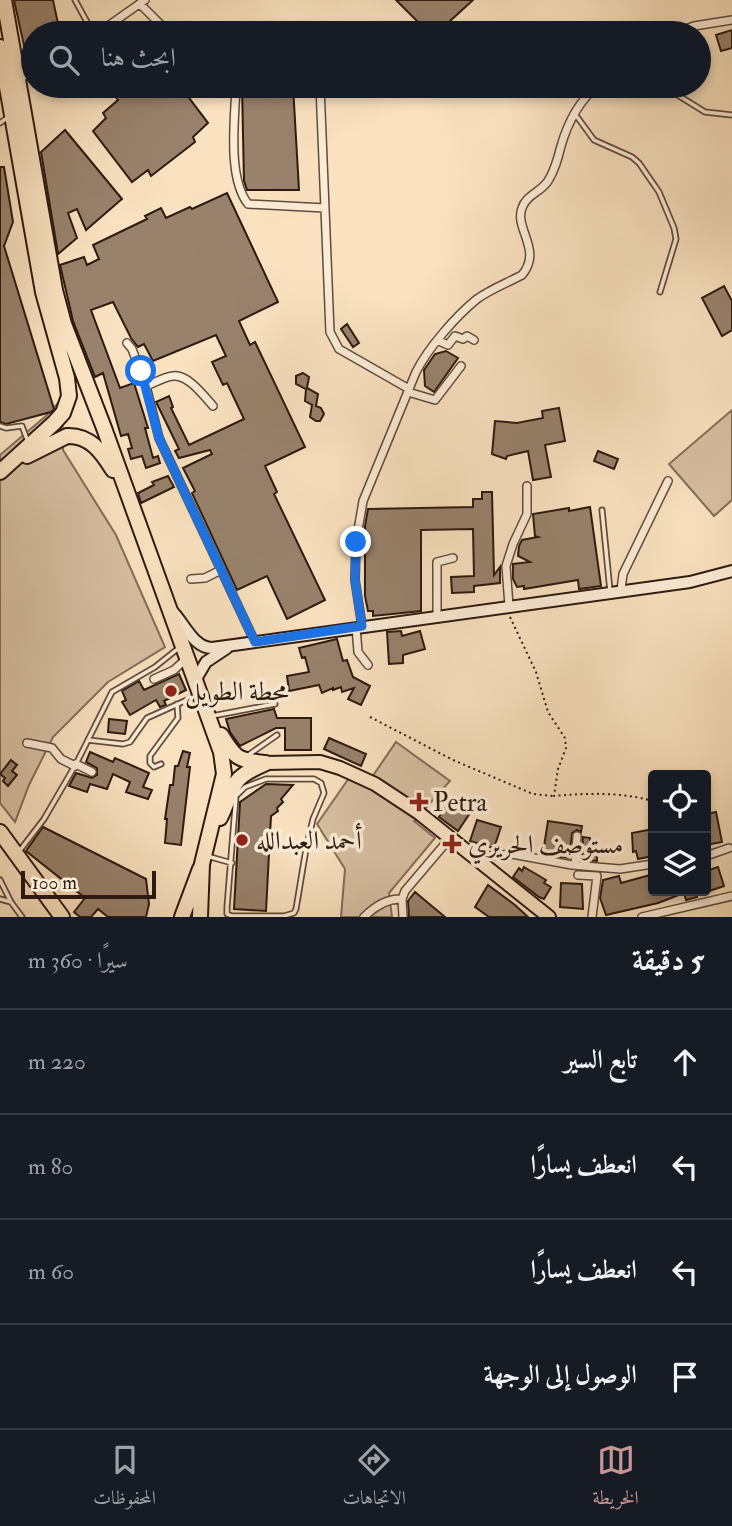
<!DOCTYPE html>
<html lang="ar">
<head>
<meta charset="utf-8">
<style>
	body { margin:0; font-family:"IM FELL Double Pica",Amiri,serif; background:#20242c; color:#f1f3f6; direction:rtl }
	.controls { position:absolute; right:21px; bottom:21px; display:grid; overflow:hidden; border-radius:7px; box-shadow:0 4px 10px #0003 }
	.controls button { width:63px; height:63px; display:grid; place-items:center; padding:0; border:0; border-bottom:2px solid #363941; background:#171b24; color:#f1f3f6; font:35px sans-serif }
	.scale { position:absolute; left:21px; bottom:18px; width:135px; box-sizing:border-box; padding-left:7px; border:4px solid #2d1a10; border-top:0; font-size:19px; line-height:24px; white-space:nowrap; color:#2d1a10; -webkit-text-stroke:5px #fcecd6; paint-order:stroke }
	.stop { position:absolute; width:21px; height:21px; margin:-16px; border:5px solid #1a73e8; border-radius:50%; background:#fff }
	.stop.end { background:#1a73e8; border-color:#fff; box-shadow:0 2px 7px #0008 }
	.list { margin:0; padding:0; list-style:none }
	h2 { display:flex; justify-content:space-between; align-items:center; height:91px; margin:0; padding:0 28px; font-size:30px }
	h2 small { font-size:23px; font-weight:400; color:#9ea1a6 }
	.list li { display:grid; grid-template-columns:46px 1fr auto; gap:21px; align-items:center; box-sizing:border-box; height:105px; padding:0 28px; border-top:2px solid #363941 }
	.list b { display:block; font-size:26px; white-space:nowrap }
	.list em { font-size:23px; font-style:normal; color:#9ea1a6 }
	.icon { flex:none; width:38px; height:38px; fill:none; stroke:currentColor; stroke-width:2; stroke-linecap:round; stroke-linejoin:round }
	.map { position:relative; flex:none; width:732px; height:917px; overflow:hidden; direction:ltr }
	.search { position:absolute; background:#171b24; box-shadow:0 4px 10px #0003; left:21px; right:21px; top:21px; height:77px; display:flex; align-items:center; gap:18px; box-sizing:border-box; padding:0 24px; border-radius:38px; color:#9ea1a6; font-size:26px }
	.sheet { height:511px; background:#171b24 }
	nav { display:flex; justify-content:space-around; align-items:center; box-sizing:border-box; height:98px; border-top:2px solid #363941; background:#171b24; font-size:19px; color:#9ea1a6 }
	nav a { display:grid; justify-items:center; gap:4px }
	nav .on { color:#c59692 }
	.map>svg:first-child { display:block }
	.green { fill:#d7c0a2; stroke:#826d59; stroke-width:2 }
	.building { fill:#98826c; stroke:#2d1a10; stroke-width:2 }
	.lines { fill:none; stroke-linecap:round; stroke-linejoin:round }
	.lane-casing { stroke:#604c3c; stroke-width:7 }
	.street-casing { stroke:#604c3c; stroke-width:10 }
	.secondary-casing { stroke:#2d1a10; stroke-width:14 }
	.primary-casing { stroke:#2d1a10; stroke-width:16 }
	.highway-casing { stroke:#2d1a10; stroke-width:18 }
	.path { stroke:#2d1a10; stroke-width:2; stroke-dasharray:2 3.5; stroke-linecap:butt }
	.lane { stroke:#fcecd6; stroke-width:3.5 }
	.street { stroke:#fcecd6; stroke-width:7 }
	.secondary { stroke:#fcecd6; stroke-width:10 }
	.primary { stroke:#fae2c0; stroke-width:12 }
	.highway { stroke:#fae2c0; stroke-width:14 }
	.route { stroke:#1a73e8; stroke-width:9 }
	.poi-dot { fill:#8f2418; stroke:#fcecd6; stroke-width:2.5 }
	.labels { text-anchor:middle; stroke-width:7; stroke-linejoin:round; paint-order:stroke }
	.poi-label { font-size:26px; fill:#2d1a10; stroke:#fcecd6; text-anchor:start }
</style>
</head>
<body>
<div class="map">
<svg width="732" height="917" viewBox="0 0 732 917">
	<rect width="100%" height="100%" fill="#fae2c0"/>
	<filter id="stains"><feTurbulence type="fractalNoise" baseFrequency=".00286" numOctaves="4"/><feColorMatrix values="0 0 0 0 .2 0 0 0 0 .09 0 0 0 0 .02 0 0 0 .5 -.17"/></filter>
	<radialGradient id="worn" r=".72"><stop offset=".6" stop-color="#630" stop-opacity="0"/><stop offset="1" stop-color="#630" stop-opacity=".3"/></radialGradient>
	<path class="green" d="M62,399L63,450L116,535L165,647L108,682L53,737L29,785L15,822L0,803V455L47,415Z
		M732,410V500L714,516L669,464Z
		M396,742L450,781L414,821L435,838L389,893L392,917H341L345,869L317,824L349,778L370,780Z"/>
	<path class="building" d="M14,0H53L60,33H33V67L29,68Z
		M396,0H473L437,33H429Z
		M732,30V48L721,51L716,35Z
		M107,86H180L208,123L193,137L195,142L151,176L148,170L132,182L93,131L106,118L103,113L118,100Z
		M242,86H293L299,190H247L244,181Z
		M65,130L122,199L86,230L77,209L68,213L77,238L58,254L41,152Z
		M0,167H4L13,222L4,246L54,409L51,412L6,424L0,422Z
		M227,193L278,302L239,321L250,345L255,342L305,447L265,466L277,492L274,494L325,600L287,619L267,576L237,590L192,493L195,491L183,468L212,454L210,450L179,458L175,451L179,449L156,402L169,396L173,407L171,408L189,445L244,419L227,383L223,385L212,362L226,356L216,335L153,361L144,344L138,347L131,338L113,302L91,310L120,388L134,383L148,428H145L153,458L158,456L160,463L146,468L142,456L131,459L128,449L132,448L128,434L121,436L103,373L95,377L73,321L60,265L84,257L87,265L99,259L93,245L147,219L145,216L161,208L166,218L190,207L192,209Z
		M724,286L732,301V330L722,336L702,298Z
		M347,324L359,343L353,347L341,329Z
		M446,351L458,358L434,392L425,386L424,370L435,354Z
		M303,373L309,377L307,388L318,394L316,406L321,408L324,414L320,421H316L310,417L312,405L305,401L306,389L296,384V376Z
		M559,408L565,441L545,445L551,477L533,480L528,451L507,456L506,459L492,454L495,421L517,423L543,418L542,411Z
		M598,451L618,459L614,469L594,461Z
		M168,476L174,487L141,503L138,493L154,485L152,482Z
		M482,492H492L494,575L500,567V583L474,586V592L452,593L451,577L474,576L473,529L421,530V611L373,616V611H368L365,596V526L368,509L473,507V499H482Z
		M590,507L601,586L579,589L578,580L524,589V586L517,587L513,579V564L530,562L518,556L519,546L522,540L538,537L535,536L533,514L569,508V511Z
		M401,631L402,636L420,631L425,649L403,655V663L389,664L387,632Z
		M337,639L343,661L347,660L353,677L370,686L361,705L348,699L354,688L342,692L341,687L333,690V688L322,693L319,685L289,691L287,676L309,672L305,657L302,658L299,648Z
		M179,674L186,690L164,701L166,705L160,707L156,700L130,715L122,702L126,700L122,691L139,681L144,690Z
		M274,709L277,718H311V750H285V728H276L240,746L230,732L226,719Z
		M109,719L127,721L125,734L108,732Z
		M329,738L366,754L361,766L324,749Z
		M183,751L190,753L187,767H190L181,845L165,843L167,819H165L170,785H173L175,766H178Z
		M90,752L113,762L115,758L149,773L143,787L152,790L148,799L126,792L130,782L113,774L107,789L90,784L87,792L69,786L76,773L92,778L97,775V768L86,762Z
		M11,760L17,765L12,771L17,775L8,786L3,781L5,778L0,774Z
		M266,784L293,785L281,799L283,802L277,808L278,811L271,816L266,911L234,909L240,802Z
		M455,798L472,810L458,831L439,817L451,800L453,802Z
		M716,812L722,842L706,845V814Z
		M477,820L501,827L494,848L470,841Z
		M548,821L582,826L581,832L577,830L572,833L569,858L563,857V853L561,857L543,853Z
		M43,827L146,879L149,904L146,917H108L98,909L91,917H80L74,912L85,898L26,851Z
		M653,829V856L638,859L636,851L633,852L632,833Z
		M583,837L590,838V843H597V861L582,860Z
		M524,867L546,880L544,883L551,887L544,899L539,897L513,877L519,868L522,871Z
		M718,867L724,886L706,892V871Z
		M650,875L653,891H695L697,897L686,900L684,893L658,903L606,915L600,898L603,880L619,876L621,883Z
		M561,883L582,884L583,909L560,907Z
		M488,885L515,905L528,917H489L475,907Z
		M415,892L445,917H409L408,901Z"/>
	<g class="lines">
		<defs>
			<path id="lane" d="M75,0L93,33
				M663,86L705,112L732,115
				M575,114L594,140L632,157L639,163L659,192L674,228L676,239L660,292
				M0,123L7,118
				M0,426L6,428L22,426L28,442
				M602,510L610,591
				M212,716L275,704
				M88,740L123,744L130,742L147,718L198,695
				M247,756L277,735
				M161,764L154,767L150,763V756L178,718L177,704
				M266,779H314L321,783L324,793L313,819L306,849L296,909L294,913L284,916H232L227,914V907L236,796L245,787Z
				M18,853L44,819L76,764L112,692L155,667L180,647
				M207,856L232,863
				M0,880L10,900
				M0,899L11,902L22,917"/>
			<path id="street" d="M140,4L169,33
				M98,33L145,0
				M675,33L694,26L732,20
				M19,78L33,73
				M236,86C235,118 227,177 248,204L325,208
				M320,86L330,332L339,349L409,389
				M439,341L448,345L455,336L463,339L467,336L474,340
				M127,343L132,349L146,386L159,438L255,642
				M146,386C154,383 164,377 173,376C188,374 204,396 213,406
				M408,392L435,400L461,366
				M191,579L205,578L221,570
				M621,590L623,574L668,481
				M509,606L506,566L513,544L527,514V486
				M437,616V562L453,558
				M362,626L355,580L356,542L363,501L416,372C428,348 456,316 477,299C491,289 507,283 522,275C543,250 514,229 522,208C526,195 541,192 548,181C555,170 558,158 561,146C568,122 578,102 597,86
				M356,627L358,652L368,665
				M154,679L174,670L187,658
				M27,743L52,748L61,759L75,766
				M76,764L92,772
				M706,856L729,848
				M474,857L512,854L572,865L620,869L653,864
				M575,865L577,836
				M578,875L597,876L592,917
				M364,917C374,907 387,898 402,899
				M403,917L402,899L405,891L450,838
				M642,917L732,896"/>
			<path id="secondary" d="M171,610C184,622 193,648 212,648L690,582L732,571
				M196,679L206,662L227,648"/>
			<path id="primary" d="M266,763L320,762L340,768L375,784L419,813L549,917"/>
			<path id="highway" d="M4,0L55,290L64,324L104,428L221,752L224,774L202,864L200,917
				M0,47L43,292L67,378L69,396L63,413L54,423L0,472
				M27,456L67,436C90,435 102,452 113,470
				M221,735C235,758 237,760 264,763
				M220,818C236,784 229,779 266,763
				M0,832L62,917
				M182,917L200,869"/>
		</defs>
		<use href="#lane" class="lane-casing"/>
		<use href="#street" class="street-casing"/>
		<use href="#secondary" class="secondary-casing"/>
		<use href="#primary" class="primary-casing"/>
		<use href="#highway" class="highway-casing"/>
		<path class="path" d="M510,617L536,672L548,712L565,738L566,748L558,769L554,796C588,793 621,792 653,801
			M370,717L453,760L533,794L553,796"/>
		<use href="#lane" class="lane"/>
		<use href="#street" class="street"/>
		<use href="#secondary" class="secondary"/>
		<use href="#primary" class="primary"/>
		<use href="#highway" class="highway"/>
	</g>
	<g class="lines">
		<path class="route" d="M141,371L159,438L255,642L362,626L355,580L356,542"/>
	</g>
	<g class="poi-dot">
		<circle cx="171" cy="691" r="7"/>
		<path d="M415.5 791.5h7v7h7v7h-7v7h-7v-7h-7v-7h7z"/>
		<circle cx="242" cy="840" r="7"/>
		<path d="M448.5 833.5h7v7h7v7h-7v7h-7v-7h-7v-7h7z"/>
	</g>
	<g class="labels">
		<g class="poi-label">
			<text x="185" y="700">محطة الطويل</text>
			<text x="433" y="811">Petra</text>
			<text x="256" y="849">أحمد العبدالله</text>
			<text x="468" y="853">مستوصف الحريري</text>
		</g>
	</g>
	<rect width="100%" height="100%" filter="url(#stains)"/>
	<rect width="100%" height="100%" fill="url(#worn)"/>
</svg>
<div class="controls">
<button><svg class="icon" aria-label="locate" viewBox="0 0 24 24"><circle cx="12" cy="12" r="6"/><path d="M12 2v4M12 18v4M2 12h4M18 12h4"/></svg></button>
<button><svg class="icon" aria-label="layers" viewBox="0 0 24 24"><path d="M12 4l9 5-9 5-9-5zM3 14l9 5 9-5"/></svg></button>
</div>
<div class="scale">100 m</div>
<div class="stop" style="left:141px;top:371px"></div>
<div class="stop end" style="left:356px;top:542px"></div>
<div class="search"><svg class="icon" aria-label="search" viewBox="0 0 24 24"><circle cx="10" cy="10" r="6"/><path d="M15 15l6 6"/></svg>ابحث هنا</div>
</div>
<section class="sheet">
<h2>5 دقيقة<small>سيرًا · 360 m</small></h2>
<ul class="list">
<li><svg class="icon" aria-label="ahead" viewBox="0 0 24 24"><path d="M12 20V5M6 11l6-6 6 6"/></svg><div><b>تابع السير</b></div><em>220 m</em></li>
<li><svg class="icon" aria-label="left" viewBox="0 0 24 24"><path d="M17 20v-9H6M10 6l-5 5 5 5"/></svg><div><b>انعطف يسارًا</b></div><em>80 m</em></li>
<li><svg class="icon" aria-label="left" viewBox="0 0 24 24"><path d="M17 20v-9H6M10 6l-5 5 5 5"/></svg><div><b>انعطف يسارًا</b></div><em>60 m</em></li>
<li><svg class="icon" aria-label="arrive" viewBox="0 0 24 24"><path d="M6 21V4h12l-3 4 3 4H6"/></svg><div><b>الوصول إلى الوجهة</b></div></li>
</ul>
</section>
<nav>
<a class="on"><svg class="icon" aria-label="map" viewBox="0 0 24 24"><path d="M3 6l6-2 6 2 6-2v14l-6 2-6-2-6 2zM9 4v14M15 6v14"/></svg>الخريطة</a>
<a><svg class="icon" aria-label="directions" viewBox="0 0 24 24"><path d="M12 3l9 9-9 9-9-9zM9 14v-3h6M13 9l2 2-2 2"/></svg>الاتجاهات</a>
<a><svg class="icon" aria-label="saved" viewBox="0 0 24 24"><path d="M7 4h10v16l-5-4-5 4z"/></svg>المحفوظات</a>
</nav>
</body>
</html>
